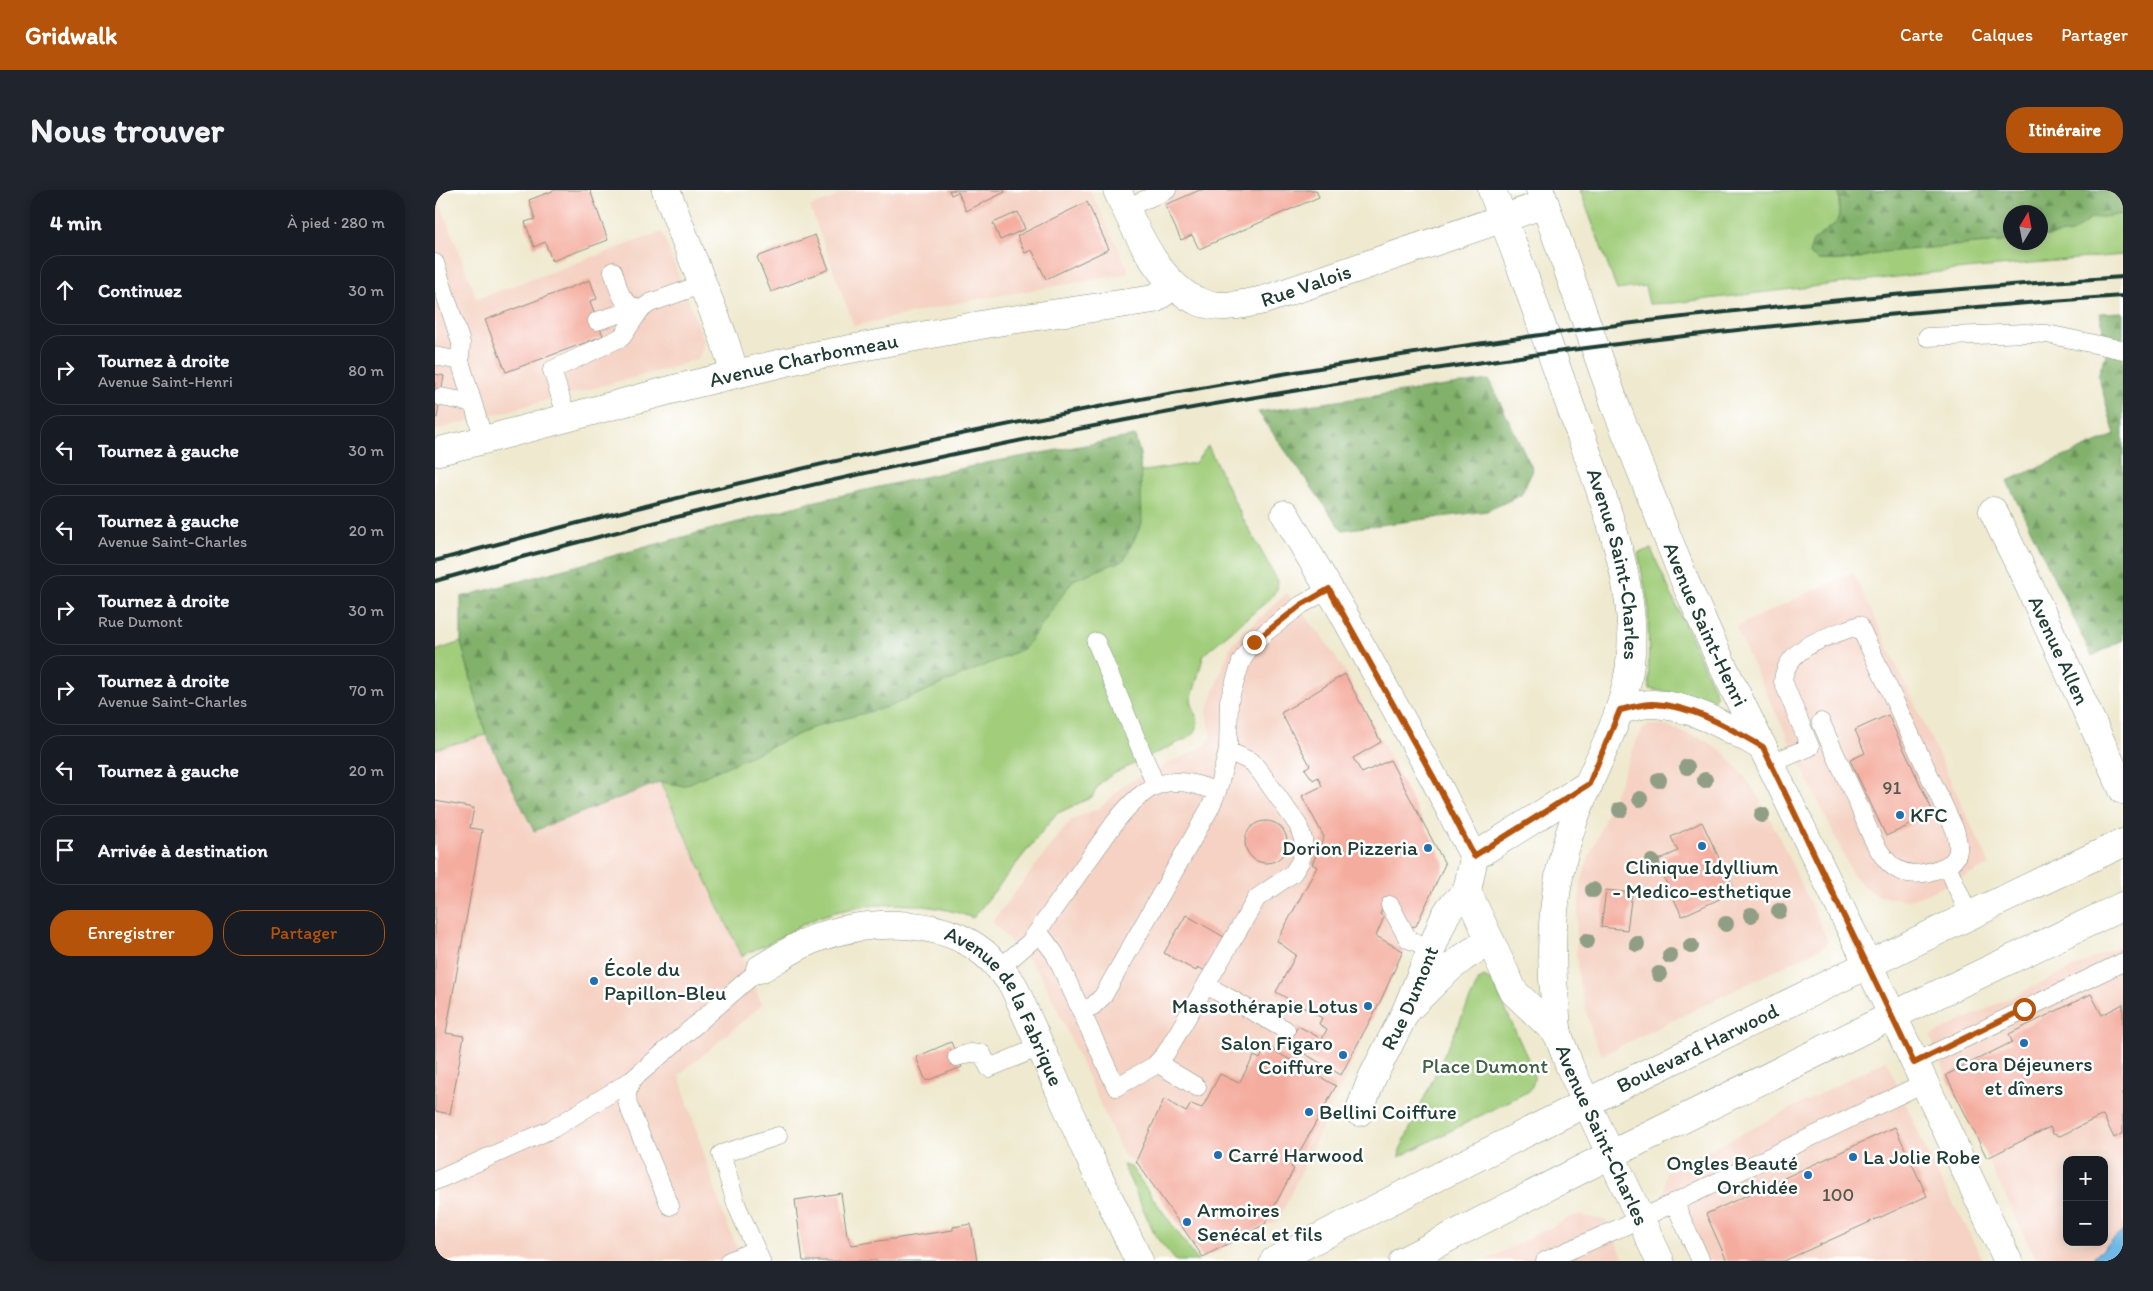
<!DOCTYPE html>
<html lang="fr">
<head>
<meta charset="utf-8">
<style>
	body { margin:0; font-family:Itim,sans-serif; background:#20242c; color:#f1f3f6 }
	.controls { position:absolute; right:15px; bottom:15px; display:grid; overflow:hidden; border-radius:10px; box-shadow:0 2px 12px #0003 }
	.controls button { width:45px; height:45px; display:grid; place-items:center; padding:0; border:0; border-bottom:1px solid #363941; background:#171b24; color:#f1f3f6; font:25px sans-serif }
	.compass { position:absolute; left:1568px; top:15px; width:45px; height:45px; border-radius:50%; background:#171b24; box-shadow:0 2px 12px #0003; rotate:10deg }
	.stop { position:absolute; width:15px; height:15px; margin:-11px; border:4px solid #b45309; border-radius:50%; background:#fff }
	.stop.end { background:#b45309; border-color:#fff; box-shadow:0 1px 5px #0008 }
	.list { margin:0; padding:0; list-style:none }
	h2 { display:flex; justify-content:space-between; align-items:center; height:65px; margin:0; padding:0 20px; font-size:21px }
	h2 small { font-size:16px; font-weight:400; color:#9ea1a6 }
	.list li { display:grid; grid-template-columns:32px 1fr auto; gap:15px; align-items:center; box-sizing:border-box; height:70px; margin:0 10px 10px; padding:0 10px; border:1px solid #363941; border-radius:20px }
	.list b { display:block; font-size:19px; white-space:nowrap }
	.list p { margin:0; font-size:16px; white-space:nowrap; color:#9ea1a6 }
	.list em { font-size:16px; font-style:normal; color:#9ea1a6 }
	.actions { display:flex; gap:10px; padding:15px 20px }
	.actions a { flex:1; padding:11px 0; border:1px solid #b45309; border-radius:20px; text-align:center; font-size:18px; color:#b45309 }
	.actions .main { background:#b45309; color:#fff }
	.icon { flex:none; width:28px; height:28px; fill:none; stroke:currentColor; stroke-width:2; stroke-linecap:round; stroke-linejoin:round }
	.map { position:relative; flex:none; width:1688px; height:1071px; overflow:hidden; border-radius:20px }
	header { display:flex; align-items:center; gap:30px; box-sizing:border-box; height:70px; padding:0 25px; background:#b45309; color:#fff }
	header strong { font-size:24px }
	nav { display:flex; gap:28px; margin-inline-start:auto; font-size:18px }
	.intro { display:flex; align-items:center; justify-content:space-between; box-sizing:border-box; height:120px; padding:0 30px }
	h1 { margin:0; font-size:35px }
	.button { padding:12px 22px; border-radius:20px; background:#b45309; color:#fff; font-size:18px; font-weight:700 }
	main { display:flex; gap:30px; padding:0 30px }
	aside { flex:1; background:#171b24; border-radius:20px; box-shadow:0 2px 12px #0003 }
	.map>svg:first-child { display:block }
	.built { fill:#f5d2c3; fill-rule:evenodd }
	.green { fill:#a2ce7b; stroke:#608658 }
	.forest { fill:url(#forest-firs); stroke:#507750 }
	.water { fill:#6eb9e7; stroke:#467b8e }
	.building { fill:#f4ac9e }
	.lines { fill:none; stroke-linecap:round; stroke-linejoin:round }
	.lane-casing { stroke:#879382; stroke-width:19 }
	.street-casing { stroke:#879382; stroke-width:29 }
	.secondary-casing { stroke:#879382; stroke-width:29 }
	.highway-casing { stroke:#879382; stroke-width:29 }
	.lane { stroke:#fff; stroke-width:18 }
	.street { stroke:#fff; stroke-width:28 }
	.secondary { stroke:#fff; stroke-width:28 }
	.highway { stroke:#fff; stroke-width:28 }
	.rail { stroke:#1f3d34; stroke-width:4 }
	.tree { fill:#8f9e84 }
	.route { stroke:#b45309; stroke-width:6 }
	.poi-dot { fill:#1f6fb2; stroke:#fff; stroke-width:2 }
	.labels { text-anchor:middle; stroke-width:5; stroke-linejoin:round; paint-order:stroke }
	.number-label { font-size:19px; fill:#54594e }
	.street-label { font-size:21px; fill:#1f3d34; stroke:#fff }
	.poi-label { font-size:21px; fill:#1f3d34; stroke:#fff; text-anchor:start }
	.park-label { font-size:21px; fill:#406146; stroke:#fff }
</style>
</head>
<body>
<header>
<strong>Gridwalk</strong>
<nav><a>Carte</a><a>Calques</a><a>Partager</a></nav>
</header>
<div class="intro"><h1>Nous trouver</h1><a class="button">Itinéraire</a></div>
<main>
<aside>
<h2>4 min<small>À pied · 280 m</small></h2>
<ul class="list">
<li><svg class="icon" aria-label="ahead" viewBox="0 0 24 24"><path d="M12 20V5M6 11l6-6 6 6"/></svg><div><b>Continuez</b></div><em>30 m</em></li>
<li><svg class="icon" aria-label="right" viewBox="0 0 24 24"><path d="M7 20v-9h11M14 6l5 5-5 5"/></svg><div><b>Tournez à droite</b><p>Avenue Saint-Henri</p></div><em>80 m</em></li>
<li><svg class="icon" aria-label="left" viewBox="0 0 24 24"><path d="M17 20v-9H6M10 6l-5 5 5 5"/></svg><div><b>Tournez à gauche</b></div><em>30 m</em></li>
<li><svg class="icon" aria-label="left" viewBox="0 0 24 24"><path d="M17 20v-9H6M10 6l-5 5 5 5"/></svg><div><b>Tournez à gauche</b><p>Avenue Saint-Charles</p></div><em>20 m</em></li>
<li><svg class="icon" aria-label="right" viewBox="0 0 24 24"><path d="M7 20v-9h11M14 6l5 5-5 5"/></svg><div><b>Tournez à droite</b><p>Rue Dumont</p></div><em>30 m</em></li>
<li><svg class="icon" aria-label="right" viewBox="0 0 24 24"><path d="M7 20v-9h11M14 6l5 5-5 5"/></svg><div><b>Tournez à droite</b><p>Avenue Saint-Charles</p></div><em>70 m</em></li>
<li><svg class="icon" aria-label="left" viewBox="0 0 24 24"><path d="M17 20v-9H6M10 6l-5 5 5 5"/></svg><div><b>Tournez à gauche</b></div><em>20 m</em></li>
<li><svg class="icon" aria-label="arrive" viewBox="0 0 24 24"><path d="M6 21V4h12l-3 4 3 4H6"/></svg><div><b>Arrivée à destination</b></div></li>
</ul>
<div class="actions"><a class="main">Enregistrer</a><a>Partager</a></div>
</aside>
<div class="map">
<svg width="1688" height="1071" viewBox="0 0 1688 1071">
	<defs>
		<pattern id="forest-firs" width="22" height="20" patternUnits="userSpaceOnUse" patternTransform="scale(1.25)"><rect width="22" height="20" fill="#81b16b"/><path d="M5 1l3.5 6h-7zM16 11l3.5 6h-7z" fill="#699159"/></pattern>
	</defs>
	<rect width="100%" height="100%" fill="#fff"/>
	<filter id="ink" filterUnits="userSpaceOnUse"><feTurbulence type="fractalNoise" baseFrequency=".02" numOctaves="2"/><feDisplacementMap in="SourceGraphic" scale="10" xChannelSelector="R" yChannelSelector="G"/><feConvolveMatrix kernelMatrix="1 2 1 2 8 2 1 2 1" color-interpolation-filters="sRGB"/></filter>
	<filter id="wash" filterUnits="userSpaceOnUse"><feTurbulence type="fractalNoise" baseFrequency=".0096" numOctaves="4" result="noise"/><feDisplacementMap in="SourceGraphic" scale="20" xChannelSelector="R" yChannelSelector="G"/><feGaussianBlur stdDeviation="1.12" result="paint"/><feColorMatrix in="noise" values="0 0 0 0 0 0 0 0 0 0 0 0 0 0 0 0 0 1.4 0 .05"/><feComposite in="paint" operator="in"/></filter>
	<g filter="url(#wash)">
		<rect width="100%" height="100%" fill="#efe9cf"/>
		<path class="built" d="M0,0L42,109L227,42L269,150L267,162L263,169L235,178L0,240Z
			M418,0H655L693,78L692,84L527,112L419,136L375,17Z
			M722,0H765L730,15Z
			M1418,382L1555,675L1487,706L1471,710L1444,706L1430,697L1418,685L1300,437Z
			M852,403L886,445L911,483L1011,674L844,1029L768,1069L699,972L689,966L608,789L596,773L557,732L636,630L666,617L690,594L766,558L773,552L776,546L772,521L796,455Z
			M1215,535H1227L1270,550L1290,564L1304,580L1318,598L1331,620L1393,751L1390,756L1167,865L1158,847L1144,792L1141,765V741L1146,693L1152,672L1203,548L1207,540Z
			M51,545L99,641L225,592L307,766L327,815L244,885L289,1027L306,1066L326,1071H0V559Z
			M1688,754V1041L1655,1071H1602L1511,885L1495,846ZM1632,970H1669V1052H1632Z
			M1451,870L1502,984L1528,1031L1548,1071H1262L1229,1004L1230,983Z
			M1140,1025L1171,1030L1190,1071H1049Z"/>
		<path class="green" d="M1145,0H1404V26L1401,33L1378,51L1374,63L1384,70H1416L1447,62L1575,51L1576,52H1606V47L1636,43L1655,29L1684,24H1688V65L1530,79L1238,113L1214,114L1210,96L1182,100Z
			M773,256L807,327L843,391L842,399L836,408L769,464L756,511L763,532L759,543L753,548L678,584L665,593L657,607L621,624L538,728C494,711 442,711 397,723C374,729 356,742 335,753C326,757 316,761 307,766L225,592L698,283L760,273Z
			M1216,359L1282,506L1274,514L1239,503L1214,499L1213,413L1203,363Z
			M26,452L51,545L0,559V461Z
			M1049,787L1058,792L1098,880C1100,889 1099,894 1094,901L964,967L965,960L1044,790Z
			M688,975L696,977L763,1071H741L721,1047Z"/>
		<path class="forest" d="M1404,0H1688V24L1655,29L1636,43L1606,47V22H1576L1575,51L1447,62L1416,70H1384L1374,64L1378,51L1401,33L1404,26Z
			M1688,122V450L1657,466L1572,291L1680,245L1663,185L1672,162L1665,123Z
			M1054,190L1098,280L1086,305L1052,321L907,340L823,222Z
			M700,246L705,264L707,333L689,370L638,390L590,458L456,516L382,536L248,596L225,592L99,641L51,545L26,452V407L377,312L551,273Z"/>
		<path class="water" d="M1688,1041V1071H1655Z"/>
		<g id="blocks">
			<path class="building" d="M120,0H155L173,50L117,71L110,52L99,57L90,32L100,29L94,10Z
				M514,0H569L570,2L531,21L523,2L516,5Z
				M765,0H881L884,7L764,59L757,45L746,50L730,15Z
				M652,12L674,59L611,89L597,60L590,63L582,46Z
				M583,22L590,39L565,50L558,33Z
				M380,45L394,79L336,102L322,67Z
				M155,90L162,109L155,111L168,146L71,182L50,130Z
				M0,184L9,186L2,228L0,227Z
				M910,484L946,552L918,568L927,583L955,570L1010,674L981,736L975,737L948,718L945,724L949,727L941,746L968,761L946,810L906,885L853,854L863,836L887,849L892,839L884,834L887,828L841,802L861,765L842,751L882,677L877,674L889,647L867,606L887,596L883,587L878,590L870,579L875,575L846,523Z
				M1453,525L1499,624L1451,646L1415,570L1430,563L1420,540Z
				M0,611L39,618L35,638L47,640L11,843L29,846L15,924L0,921Z
				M810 652a21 21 0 1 1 42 0a21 21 0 1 1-42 0Z
				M1267,632L1300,702L1247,726L1221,671L1243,661L1236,647Z
				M1171,700L1197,703L1192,740L1166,737Z
				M751,725L789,747L770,781L763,777L761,781L729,763Z
				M1656,804L1667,825L1688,814V943L1679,948L1668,925L1625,946L1618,944L1615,937L1552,968L1511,885L1577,852L1574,844Z
				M516,852L527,877L491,891L481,867Z
				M831,856L901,896L856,977L859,979L830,1034L768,1067L701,971L729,909L751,922L756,914L767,918L785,884L804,893L819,866L825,869Z
				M1460,937L1492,1006L1349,1071H1292L1271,1024Z
				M406,1003L412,1045L417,1055L518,1040V1037L536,1034L542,1071H368L360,1010Z"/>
		</g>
	</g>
	<g filter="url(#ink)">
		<use href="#blocks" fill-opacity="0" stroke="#879382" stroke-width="1"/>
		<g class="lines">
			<defs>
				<path id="lane" d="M691,18L732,0
					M0,73L26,153L25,171
					M178,81C185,101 183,111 205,120
					M162,131L191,122L205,120
					M1492,147L1591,143L1612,144L1688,160
					M0,166L25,171L49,250
					M6,207L38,213
					M132,228L117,180L187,147L205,120L215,113L268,94
					M661,452L721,596
					M1337,573L1375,557L1348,491C1351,455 1397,446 1424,435L1520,640C1524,654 1527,668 1511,676C1495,683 1475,688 1460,678C1439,663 1431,631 1421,609C1409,583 1397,558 1386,532
					M1512,675L1534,725
					M955,715L973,749L995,758
					M603,741L620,764L681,897L719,876L731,863L822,708L858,683L865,672L869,660L868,649L863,635L826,583L817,572L793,561
					M565,778L595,752L681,631C713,591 734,582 782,602
					M771,795L851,840
					M646,821L658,816L668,806L775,618L782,602L793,561L794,511L806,472L813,460L832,441L866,415L894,399
					M522,867L535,863L547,864L554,878L605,857
					M722,873L762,897
					M1479,873L1688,772
					M0,991L119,938L197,890
					M1239,1012L1266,1071
					M235,1016L193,915L192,903L197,890L325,779
					M294,1071L320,1060
					M326,1071L302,1016L286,964L343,946
					M1110,1071L1205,1029L1489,893"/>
				<g id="street">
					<path d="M231,0L289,149L300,184"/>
					<path id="s1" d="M1558,321L1586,378L1688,600"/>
					<path d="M850,324L907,421L1000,590L1039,667"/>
					<path id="s2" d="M325,779C344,768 362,755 382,748C429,730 498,728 541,757C556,767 567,780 578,795L651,960L704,1071"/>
					<path d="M1458,826L1573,1071"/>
				</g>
				<g id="secondary">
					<path id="s3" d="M682,0C699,36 724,97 765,112C786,120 808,114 829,110L1110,14"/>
					<path id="s4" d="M1057,0C1084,68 1107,138 1132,207C1158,282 1202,383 1196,463C1193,514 1168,560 1148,606C1121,671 1112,742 1120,812C1121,823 1121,834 1123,844C1126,854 1131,865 1134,875L1225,1071"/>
					<path id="s5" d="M1105,0L1182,220L1251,394L1286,472L1458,826"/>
					<path id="s6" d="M0,262L49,250L247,197L372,167L562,132L719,109L739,95"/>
					<path d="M1185,520C1195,518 1208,513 1219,514C1259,516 1294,538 1328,557"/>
					<path d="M978,814C1001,791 1024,765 1056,752"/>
					<path d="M1123,844L1079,802L1032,701L1039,667L1154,594"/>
					<path id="s7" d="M924,922L937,888L971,821L1010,726L1015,718L1032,701"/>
				</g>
				<g id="highway">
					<path id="s8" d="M839,1071C984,995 1130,923 1277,851C1413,784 1550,717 1688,653"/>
					<path d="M968,1071L1149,978L1438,835L1688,716"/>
				</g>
			</defs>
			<use href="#lane" class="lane-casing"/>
			<use href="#street" class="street-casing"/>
			<use href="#secondary" class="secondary-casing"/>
			<use href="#highway" class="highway-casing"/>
			<use href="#lane" class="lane"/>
			<use href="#street" class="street"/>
			<use href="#secondary" class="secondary"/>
			<use href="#highway" class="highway"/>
			<path class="rail" d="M0,371C551,219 1118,124 1688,87
				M0,391C549,236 1119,144 1688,106"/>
		</g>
		<g class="tree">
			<circle cx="1252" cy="577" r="8"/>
			<circle cx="1224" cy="590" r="8"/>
			<circle cx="1270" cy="590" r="8"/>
			<circle cx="1205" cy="609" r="8"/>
			<circle cx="1185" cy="620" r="8"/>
			<circle cx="1327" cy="625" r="8"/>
			<circle cx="1217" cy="672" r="8"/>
			<circle cx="1158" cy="700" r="8"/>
			<circle cx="1344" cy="721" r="8"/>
			<circle cx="1316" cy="725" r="8"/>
			<circle cx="1291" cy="734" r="8"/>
			<circle cx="1152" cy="751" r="8"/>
			<circle cx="1202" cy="754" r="8"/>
			<circle cx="1256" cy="756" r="8"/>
			<circle cx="1235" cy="766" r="8"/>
			<circle cx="1224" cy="784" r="8"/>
		</g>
	</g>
	<g class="lines" filter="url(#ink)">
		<path class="route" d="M819,452L866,415L894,399L1000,590L1039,666L1154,594L1185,520C1195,518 1208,513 1219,514C1259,516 1294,538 1328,557L1479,873L1589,819"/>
	</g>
	<g class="poi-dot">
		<circle cx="1465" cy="625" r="5"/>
		<circle cx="1267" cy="656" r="5"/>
		<circle cx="993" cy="658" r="5"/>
		<circle cx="159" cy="791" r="5"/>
		<circle cx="933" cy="816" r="5"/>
		<circle cx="1589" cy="853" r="5"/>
		<circle cx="908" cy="865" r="5"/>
		<circle cx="874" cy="922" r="5"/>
		<circle cx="783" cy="965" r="5"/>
		<circle cx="1418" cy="967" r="5"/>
		<circle cx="1373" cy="985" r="5"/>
		<circle cx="752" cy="1032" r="5"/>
	</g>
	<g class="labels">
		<g class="number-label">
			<text x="1457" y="604">91</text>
			<text x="1403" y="1011">100</text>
		</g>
		<g class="street-label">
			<text dy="7" stroke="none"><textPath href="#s3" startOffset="252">Rue Valois</textPath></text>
			<text dy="7" stroke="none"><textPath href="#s6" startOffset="380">Avenue Charbonneau</textPath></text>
			<text dy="7" stroke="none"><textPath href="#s4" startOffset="395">Avenue Saint-Charles</textPath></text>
			<text dy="7" stroke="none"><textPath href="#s5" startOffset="465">Avenue Saint-Henri</textPath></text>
			<text dy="7" stroke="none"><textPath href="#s1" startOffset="154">Avenue Allen</textPath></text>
			<text dy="7" stroke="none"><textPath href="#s7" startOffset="125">Rue Dumont</textPath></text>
			<text dy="7" stroke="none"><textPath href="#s2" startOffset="294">Avenue de la Fabrique</textPath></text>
			<text dy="7" stroke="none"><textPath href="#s8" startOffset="474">Boulevard Harwood</textPath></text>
			<text dy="7" stroke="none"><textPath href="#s4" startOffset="990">Avenue Saint-Charles</textPath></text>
		</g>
		<g class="poi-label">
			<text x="1475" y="632">KFC</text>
			<text x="983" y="665" text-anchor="end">Dorion Pizzeria</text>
			<text x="1267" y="684" text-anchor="middle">Clinique Idyllium<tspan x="1267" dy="24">- Medico-esthetique</tspan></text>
			<text x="169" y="786">École du<tspan x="169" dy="24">Papillon-Bleu</tspan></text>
			<text x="923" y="823" text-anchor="end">Massothérapie Lotus</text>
			<text x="898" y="860" text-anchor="end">Salon Figaro<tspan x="898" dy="24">Coiffure</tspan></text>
			<text x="1589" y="881" text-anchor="middle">Cora Déjeuners<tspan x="1589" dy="24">et dîners</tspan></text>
			<text x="884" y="929">Bellini Coiffure</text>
			<text x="793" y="972">Carré Harwood</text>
			<text x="1428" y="974">La Jolie Robe</text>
			<text x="1363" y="980" text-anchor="end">Ongles Beauté<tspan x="1363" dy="24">Orchidée</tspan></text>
			<text x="762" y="1027">Armoires<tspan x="762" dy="24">Senécal et fils</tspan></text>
		</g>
		<g class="park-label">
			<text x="1050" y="883">Place Dumont</text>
		</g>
	</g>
</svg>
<div class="controls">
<button>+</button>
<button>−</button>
</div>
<svg class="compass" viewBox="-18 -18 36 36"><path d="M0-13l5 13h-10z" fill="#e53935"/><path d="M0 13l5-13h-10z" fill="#9ea1a6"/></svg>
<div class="stop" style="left:1589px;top:819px"></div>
<div class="stop end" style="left:819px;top:452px"></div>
</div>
</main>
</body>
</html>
